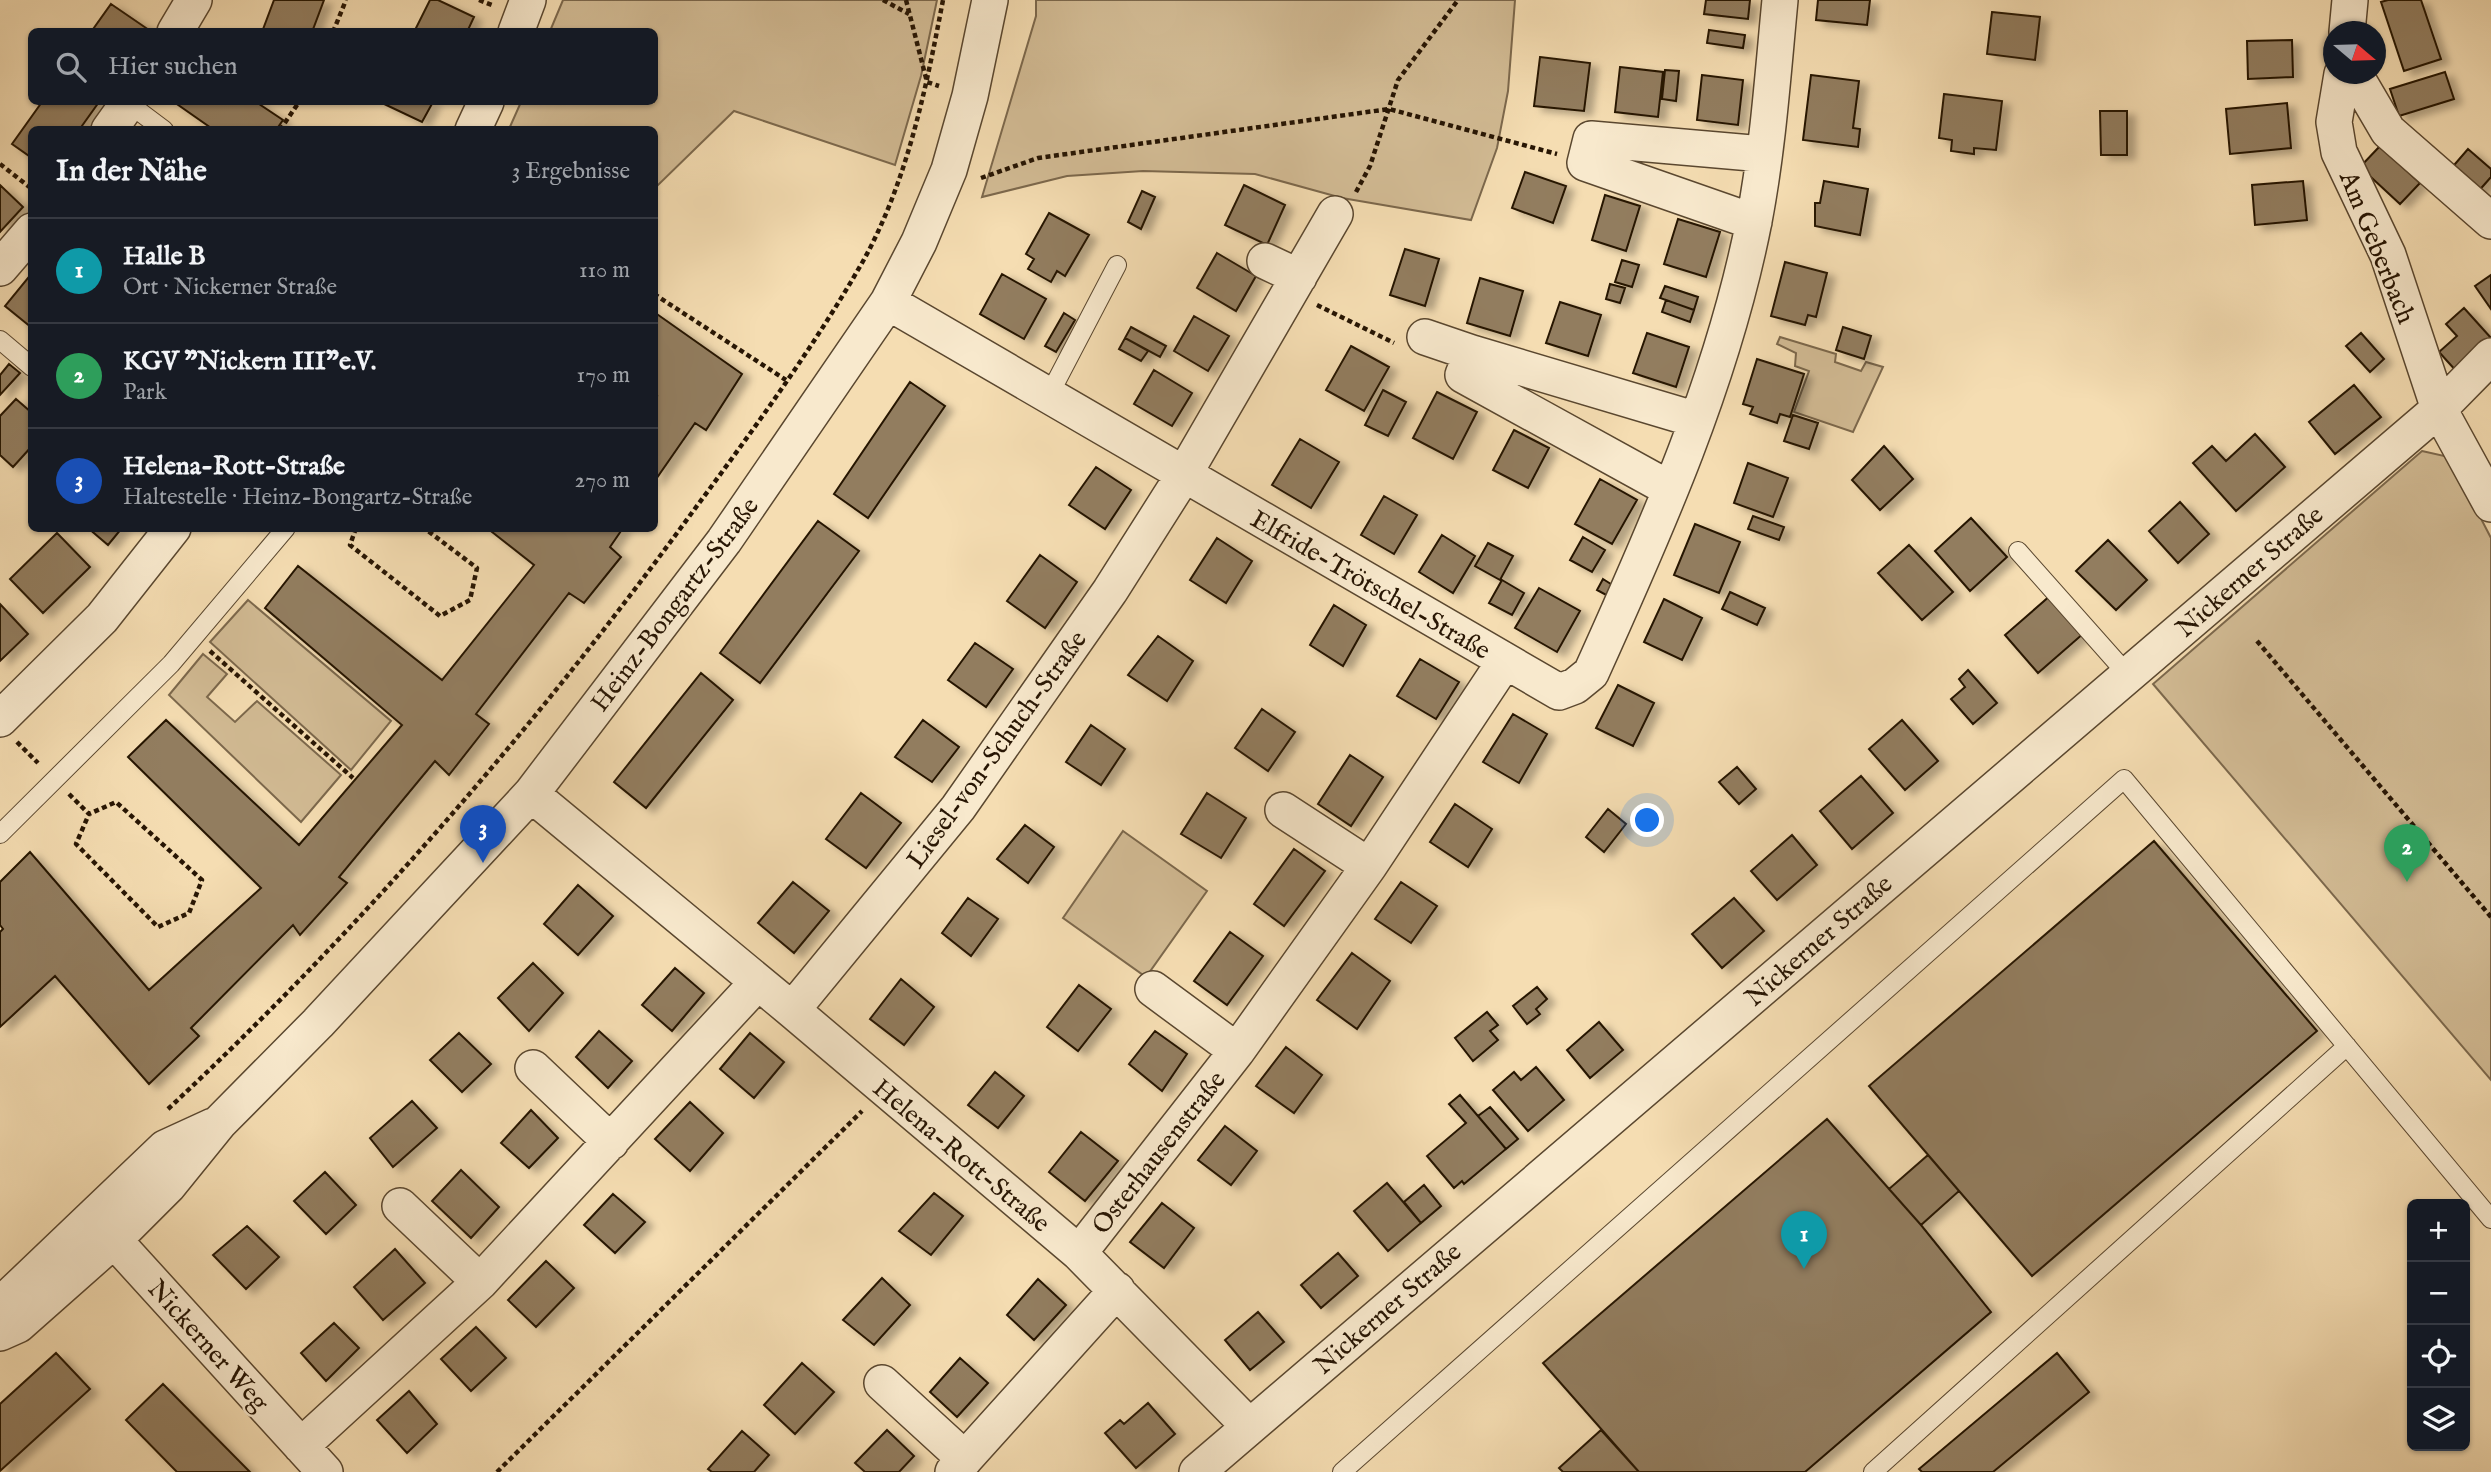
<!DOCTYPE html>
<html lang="de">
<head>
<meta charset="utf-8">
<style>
	body { margin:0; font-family:"IM FELL English",serif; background:#20242c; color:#f1f3f6 }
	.controls { position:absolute; right:21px; bottom:21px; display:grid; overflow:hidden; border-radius:10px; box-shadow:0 2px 5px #0004 }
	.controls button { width:63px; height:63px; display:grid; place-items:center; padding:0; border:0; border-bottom:2px solid #363941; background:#171b24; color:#f1f3f6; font:35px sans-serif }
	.compass { position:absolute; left:2323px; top:21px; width:63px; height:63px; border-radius:50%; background:#171b24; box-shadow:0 2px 5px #0004; rotate:109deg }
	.you { position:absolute; left:1648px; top:821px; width:24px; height:24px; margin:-18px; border:5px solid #fff; border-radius:50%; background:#1a73e8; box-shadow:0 0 0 10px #1a73e833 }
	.badge { display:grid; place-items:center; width:46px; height:46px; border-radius:50%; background:#c59692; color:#fff; font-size:23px; font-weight:700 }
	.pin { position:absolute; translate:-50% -58px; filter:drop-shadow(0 2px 4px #0008) }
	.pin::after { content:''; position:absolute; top:37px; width:24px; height:21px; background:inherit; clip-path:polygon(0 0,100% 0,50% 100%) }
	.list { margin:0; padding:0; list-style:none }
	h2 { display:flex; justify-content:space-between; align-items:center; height:91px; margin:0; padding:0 28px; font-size:30px }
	h2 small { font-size:23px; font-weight:400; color:#9ea1a6 }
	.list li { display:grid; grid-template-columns:46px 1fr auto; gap:21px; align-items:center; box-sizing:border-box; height:105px; padding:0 28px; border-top:2px solid #363941 }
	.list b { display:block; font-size:26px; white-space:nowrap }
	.list p { margin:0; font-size:23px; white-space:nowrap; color:#9ea1a6 }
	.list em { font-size:23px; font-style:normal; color:#9ea1a6 }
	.icon { flex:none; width:38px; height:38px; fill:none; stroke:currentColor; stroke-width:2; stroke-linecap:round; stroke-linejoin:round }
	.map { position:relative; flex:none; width:2491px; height:1472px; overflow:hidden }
	.search { position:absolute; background:#171b24; box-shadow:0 2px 5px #0004; left:28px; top:28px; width:630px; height:77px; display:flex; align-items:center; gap:18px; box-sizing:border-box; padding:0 24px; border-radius:10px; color:#9ea1a6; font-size:26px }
	.panel { position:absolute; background:#171b24; box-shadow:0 2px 5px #0004; left:28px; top:126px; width:630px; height:406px; border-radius:10px }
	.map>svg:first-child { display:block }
	.green { fill:#d2bb94; stroke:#7c684c; stroke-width:2 }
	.building { fill:#927d5e; stroke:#271503; stroke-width:2; filter:url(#shadow) }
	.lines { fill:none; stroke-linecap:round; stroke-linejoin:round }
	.lane-casing { stroke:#5a472f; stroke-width:20 }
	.street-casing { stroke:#5a472f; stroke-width:38 }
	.path { stroke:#271503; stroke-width:4.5; stroke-dasharray:5 3.5; stroke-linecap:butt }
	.lane { stroke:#f8e9cd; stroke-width:18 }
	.street { stroke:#f8e9cd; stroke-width:35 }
	.labels { text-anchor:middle; stroke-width:5; stroke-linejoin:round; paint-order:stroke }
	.street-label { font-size:26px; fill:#271503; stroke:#f8e9cd }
</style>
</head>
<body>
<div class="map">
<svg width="2491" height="1472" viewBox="0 0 2491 1472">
	<defs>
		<filter id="shadow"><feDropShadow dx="8" dy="4.5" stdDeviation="3.5" flood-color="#0004"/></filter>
	</defs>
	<rect width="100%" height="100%" fill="#f5ddb2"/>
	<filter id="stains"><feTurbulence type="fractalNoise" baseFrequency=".00286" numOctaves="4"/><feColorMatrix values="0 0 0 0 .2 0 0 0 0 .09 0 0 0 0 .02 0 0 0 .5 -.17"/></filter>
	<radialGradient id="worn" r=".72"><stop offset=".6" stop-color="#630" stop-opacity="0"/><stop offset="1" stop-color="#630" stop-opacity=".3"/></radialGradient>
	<path class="green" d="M563,0H937L921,76L895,165L734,111L655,188L654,130L509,129L521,102H654V32L550,31Z
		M1036,0H1515L1508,91L1497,148L1471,220L1342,198L1255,174L1143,171L1067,176L982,197L1036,16Z
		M1780,337L1836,354L1835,362L1861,371L1866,362L1883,367L1853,432L1794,412L1809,371L1795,366L1796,353L1777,344Z
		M2422,451L2449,457L2491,538V1080L2153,684Z
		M248,600L391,721L351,770L210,642Z
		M203,654L227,674L207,697L235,722L257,701L341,775L301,822L169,695Z
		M1123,831L1207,891L1146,977L1063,918Z"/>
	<path class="building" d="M274,0H324L312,32H262Z
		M430,0H438L474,17L467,32H414Z
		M1706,0H1750L1748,19L1704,14Z
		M1818,0H1870L1867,25L1816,20Z
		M2388,0H2421L2441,59L2404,71L2381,2Z
		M111,4L149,30L148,32H91Z
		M1992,12L2040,17L2035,60L1987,54Z
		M1709,30L1745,35L1743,48L1707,43Z
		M2292,40L2293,77L2248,79L2247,41Z
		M1540,57L1590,63L1584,111L1534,106Z
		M1620,67L1663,72L1658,117L1615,112Z
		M1665,70L1679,71L1676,101L1662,99Z
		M2445,72L2454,99L2399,116L2390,89Z
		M1702,75L1743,80L1738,125L1697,120Z
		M1811,75L1859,81L1853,128L1860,129L1858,147L1803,140Z
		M1944,94L2002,101L1996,150L1974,148V154L1951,151L1952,140L1939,138Z
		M42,102H99L79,130H32V158L12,144Z
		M174,102H256L283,120L276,130H214Z
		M380,102H433L422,122Z
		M2287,103L2291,148L2230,154L2226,109Z
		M2100,111H2127V155H2101Z
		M2380,146L2420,183L2400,204L2360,167Z
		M2468,149L2491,169V177L2476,194L2449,171Z
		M1525,172L1566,186L1553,223L1512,208Z
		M1824,181L1868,189L1860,235L1815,226V203H1820Z
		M2303,181L2307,220L2255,225L2252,185Z
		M0,185L23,207L0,232Z
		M1244,185L1285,205L1267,245L1225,225Z
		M1142,191L1155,197L1141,229L1128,222Z
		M1605,195L1640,206L1626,251L1592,240Z
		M1049,213L1089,235L1065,276L1057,271L1051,282L1028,269L1034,259L1026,254Z
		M1678,219L1720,232L1706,277L1664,264Z
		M1405,249L1439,259L1425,306L1390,295Z
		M1217,253L1256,276L1236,311L1197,288Z
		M1622,260L1639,265L1632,287L1615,282Z
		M1785,262L1827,273L1816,317L1808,315L1805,325L1771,316Z
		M32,273V328L5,306Z
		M1002,274L1046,299L1024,339L980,314Z
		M2491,275V309L2475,286Z
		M1480,278L1523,291L1510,336L1467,323Z
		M1610,284L1625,288L1620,303L1606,299Z
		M1665,286L1698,297L1694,310L1660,298Z
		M1666,300L1694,310L1690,322L1662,312Z
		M1560,302L1601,315L1588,356L1546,343Z
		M2464,308L2491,338V343L2458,373L2439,352L2457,336L2446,324Z
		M654,312L742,374L706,430L695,423L654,482V400L657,396L654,394Z
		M1064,313L1075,320L1056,352L1045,346Z
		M1194,316L1229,336L1208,371L1174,351Z
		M1131,327L1166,346L1160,357L1125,338Z
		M1843,327L1871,336L1864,359L1836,350Z
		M1647,333L1689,347L1676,387L1633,373Z
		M2361,333L2384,359L2370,372L2346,346Z
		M1125,338L1148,351L1141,361L1119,349Z
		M1351,346L1389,367L1364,411L1326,390Z
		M1757,359L1804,374L1790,417L1780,414L1777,423L1750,414L1753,407L1743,404Z
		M9,364L20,373L0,395V375Z
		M1154,370L1192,393L1172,426L1134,404Z
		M910,382L945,406L868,518L834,494Z
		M2354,385L2381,417L2335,454L2309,422Z
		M1383,390L1406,402L1388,436L1365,425Z
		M1437,392L1477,412L1453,459L1413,438Z
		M16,399L32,413V446L13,467L0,455V416Z
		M1793,415L1818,423L1809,449L1784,441Z
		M1514,430L1549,448L1528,488L1493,470Z
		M2255,434L2285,467L2236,511L2193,463L2212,446L2226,461Z
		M1300,439L1339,462L1311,508L1272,485Z
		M1884,446L1913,479L1880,510L1852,480Z
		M1748,463L1788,478L1773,517L1734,503Z
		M1096,467L1131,490L1105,529L1069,505Z
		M1600,479L1637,500L1612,544L1575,524Z
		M1384,496L1417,515L1394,554L1361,535Z
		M2180,502L2209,534L2178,563L2149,531Z
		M1753,516L1784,527L1779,540L1748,529Z
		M1971,518L2007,557L1970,591L1935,551Z
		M818,521L859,551L760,683L720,653Z
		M1695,524L1740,542L1719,593L1674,575Z
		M88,528H122L108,545Z
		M487,528H623L610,547L621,557L584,603L569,593L476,714L489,724L449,775L435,761L339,877L347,883L300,935L293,925L191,1028L199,1036L149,1084L55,976L0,1027V932L3,929L0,925V882L30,852L149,990L261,888L128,757L166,720L299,845L402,725L265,608L298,566L442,680L534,565Z
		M57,533L90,567L43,613L10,579Z
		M1442,535L1475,556L1453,593L1419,572Z
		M1583,537L1605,550L1592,572L1570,560Z
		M1217,538L1252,561L1226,603L1190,580Z
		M2108,540L2147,580L2116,610L2076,571Z
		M1488,543L1513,556L1500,580L1475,566Z
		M1909,545L1953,592L1922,620L1878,573Z
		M1040,555L1077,582L1045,628L1007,601Z
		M1603,579L1614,586L1608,596L1597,590Z
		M1502,580L1524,593L1512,615L1489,603Z
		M1539,588L1580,611L1557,652L1515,628Z
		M1730,592L1765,608L1757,625L1722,609Z
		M2051,595L2084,633L2038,673L2005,635Z
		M1664,599L1702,618L1682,660L1644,642Z
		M0,604L28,634L0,661Z
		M1334,605L1366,625L1343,666L1310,645Z
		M1158,636L1193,661L1167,701L1128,675Z
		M975,643L1013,669L986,707L948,680Z
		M1420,659L1459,682L1436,719L1397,696Z
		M1968,670L1997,703L1973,724L1951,699L1965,687L1959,679Z
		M701,673L733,700L646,808L614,782Z
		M1618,685L1654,703L1633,746L1596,728Z
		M1262,709L1295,732L1268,771L1235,748Z
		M1513,714L1547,734L1519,783L1483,762Z
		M923,720L959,747L932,782L895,757Z
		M1902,720L1938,761L1905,790L1869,749Z
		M1091,725L1125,749L1101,785L1066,762Z
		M1350,755L1383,777L1351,826L1318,804Z
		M1737,767L1756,789L1739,804L1719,782Z
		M1861,776L1893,813L1852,849L1820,811Z
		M861,793L901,823L866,868L826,839Z
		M1207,793L1246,818L1221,858L1181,834Z
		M1455,804L1492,829L1468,867L1430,842Z
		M1608,809L1626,824L1604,852L1586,837Z
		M1025,825L1054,847L1028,883L997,859Z
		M1792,835L1817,865L1777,900L1751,871Z
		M2154,841L2317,1031L2032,1276L1869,1086Z
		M1294,849L1325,871L1284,926L1254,904Z
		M793,882L829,911L794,953L758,923Z
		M1401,882L1437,906L1411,943L1375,919Z
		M578,885L613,916L578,955L544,924Z
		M968,898L998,919L971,956L942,933Z
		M1734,898L1764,931L1722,968L1692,934Z
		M1230,932L1263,956L1227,1005L1194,981Z
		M1352,953L1390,981L1357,1029L1317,1000Z
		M533,963L563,993L529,1031L498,998Z
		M675,968L704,993L672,1031L642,1005Z
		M901,979L934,1007L904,1045L870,1019Z
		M1079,985L1111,1009L1078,1051L1047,1027Z
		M1537,987L1547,999L1536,1009L1540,1014L1527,1024L1513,1006Z
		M1487,1012L1498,1025L1490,1031L1498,1040L1473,1061L1455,1038Z
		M1599,1022L1623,1050L1590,1078L1567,1050Z
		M599,1031L632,1061L608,1088L576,1057Z
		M1155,1031L1187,1054L1162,1091L1129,1064Z
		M459,1033L491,1064L462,1092L430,1060Z
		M750,1033L784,1062L754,1098L720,1069Z
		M1286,1047L1322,1075L1294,1113L1256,1086Z
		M1536,1067L1564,1100L1528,1131L1493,1090L1514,1072L1521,1080Z
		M995,1072L1024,1096L998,1128L968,1105Z
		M1460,1095L1506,1149L1464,1184L1462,1181L1454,1188L1427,1156L1466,1123L1449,1104Z
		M412,1101L437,1128L393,1167L370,1138Z
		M690,1102L723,1133L690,1171L655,1139Z
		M1490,1107L1518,1139L1506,1149L1478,1116Z
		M531,1110L558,1138L529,1168L501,1143Z
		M1827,1119L1921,1225L1991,1312L1805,1472H1639L1543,1363Z
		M1225,1126L1257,1151L1231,1185L1198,1160Z
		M1081,1132L1118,1161L1085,1201L1049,1172Z
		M1928,1155L1959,1191L1921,1225L1889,1189Z
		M461,1170L499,1207L471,1238L432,1201Z
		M325,1172L356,1205L326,1234L294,1201Z
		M1387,1183L1421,1223L1388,1251L1354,1211Z
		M1424,1185L1441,1206L1421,1223L1404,1202Z
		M934,1193L963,1216L931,1255L899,1231Z
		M613,1194L645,1222L615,1253L584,1225Z
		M1162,1203L1194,1228L1164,1268L1130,1242Z
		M247,1226L279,1257L246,1289L213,1255Z
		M395,1249L425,1283L383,1320L354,1287Z
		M1338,1253L1358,1276L1321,1308L1301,1285Z
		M546,1261L574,1288L536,1327L508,1300Z
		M882,1278L910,1305L874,1345L843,1320Z
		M1038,1279L1066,1305L1034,1340L1007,1315Z
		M1258,1312L1284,1342L1250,1370L1225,1340Z
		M334,1323L359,1348L326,1381L301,1353Z
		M476,1327L506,1358L471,1391L441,1359Z
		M56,1353L90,1389L0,1471V1404Z
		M2057,1353L2089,1392L1993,1472H1922L1919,1469Z
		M960,1358L988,1383L957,1417L930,1392Z
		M802,1363L834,1392L795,1434L764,1405Z
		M163,1384L250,1472H177L126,1420Z
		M409,1391L437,1424L407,1453L377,1420Z
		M1148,1403L1175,1434L1136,1468L1105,1433L1120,1420L1124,1424Z
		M887,1430L914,1456L899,1472H865L855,1463Z
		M1601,1430L1639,1472H1563L1559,1468Z
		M742,1431L769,1455L754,1472H712L708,1469Z"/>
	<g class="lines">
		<defs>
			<path id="lane" d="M128,103L164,130
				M0,340L32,367
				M1048,397L1117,265
				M2018,551L2128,675
				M0,834L171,664L286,528
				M1342,1472L2124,779L2491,1219
				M1873,1472L2347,1046"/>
			<path id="street" d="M175,32L194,0
				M516,32L528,0
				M2347,32L2350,0
				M2342,74L2334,122L2339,152L2388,255L2439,409L2491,504
				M2341,83L2361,85L2388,131L2491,221
				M109,130L129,102
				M473,130L486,102
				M1754,222L1585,163L1591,139L1763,154
				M1265,261L1299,277
				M0,268L32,231
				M888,302L1559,692L1575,686L1591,673C1657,527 1723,379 1754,221C1768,148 1773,73 1780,0
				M1425,337L1472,353
				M1670,489L1463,375L1472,353L1697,420
				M0,719L102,618L173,528
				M531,794L792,1010L1079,1253L1249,1426
				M1283,810L1369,866
				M1153,989L1237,1051
				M792,1010L958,808L1110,591L1183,476L1335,214
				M533,1068L611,1142
				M400,1206L480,1282
				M93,1217L325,1472
				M1079,1253L1237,1051L1369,866L1505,661
				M0,1315L10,1296L165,1148L213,1126
				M0,1333L18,1325L114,1240L168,1186L219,1123L318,1023L531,794L724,541L888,302L919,242L949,170L970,96L990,0
				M882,1383L965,1459
				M301,1446L480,1282L757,983
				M953,1472L1117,1290
				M1197,1472L2439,409L2491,356"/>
		</defs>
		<use href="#lane" class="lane-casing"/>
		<use href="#street" class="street-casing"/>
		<path class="path" d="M479,0L492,5
			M883,0L909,14
			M906,0L927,82L939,86
			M333,32L346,0
			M280,130L299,102
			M0,164L32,189
			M981,178L1038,158L1389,109L1557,154
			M1356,192L1370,166L1398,80L1458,0
			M654,294L786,380
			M1317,305L1394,343
			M356,528L350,545L440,616L470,600L477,568L424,528
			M2257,641L2491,917
			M210,651L353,778
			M17,742L38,763
			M69,794L89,814L116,802L202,880L189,913L158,927L76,844L89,814
			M168,1109C361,929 536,726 691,514C751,433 812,350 862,263C907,183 926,89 943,0
			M497,1472L862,1111"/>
		<use href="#lane" class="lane"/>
		<use href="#street" class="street"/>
	</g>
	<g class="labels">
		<g class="street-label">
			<text transform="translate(2378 247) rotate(68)" y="9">Am Geberbach</text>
			<text transform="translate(2249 571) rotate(-41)" y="9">Nickerner Straße</text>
			<text transform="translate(1371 584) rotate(30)" y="9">Elfride-Trötschel-Straße</text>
			<text transform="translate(674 604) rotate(-53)" y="9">Heinz-Bongartz-Straße</text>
			<text transform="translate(996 749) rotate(-54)" y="9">Liesel-von-Schuch-Straße</text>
			<text transform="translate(1818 940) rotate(-41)" y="9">Nickerner Straße</text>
			<text transform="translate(1158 1152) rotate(-52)" y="9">Osterhausenstraße</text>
			<text transform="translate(962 1155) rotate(40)" y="9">Helena-Rott-Straße</text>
			<text transform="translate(1387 1308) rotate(-41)" y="9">Nickerner Straße</text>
			<text transform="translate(209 1345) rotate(48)" y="9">Nickerner Weg</text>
		</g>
	</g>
	<rect width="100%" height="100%" filter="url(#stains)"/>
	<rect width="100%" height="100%" fill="url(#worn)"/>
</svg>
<div class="controls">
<button>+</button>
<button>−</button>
<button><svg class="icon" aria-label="locate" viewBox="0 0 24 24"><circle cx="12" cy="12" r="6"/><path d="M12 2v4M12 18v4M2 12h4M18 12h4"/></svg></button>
<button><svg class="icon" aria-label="layers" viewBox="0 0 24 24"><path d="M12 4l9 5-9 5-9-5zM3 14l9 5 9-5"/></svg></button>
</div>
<svg class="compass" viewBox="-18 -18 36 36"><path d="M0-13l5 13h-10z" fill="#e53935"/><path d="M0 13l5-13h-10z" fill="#9ea1a6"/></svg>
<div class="you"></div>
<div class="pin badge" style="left:1804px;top:1269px;background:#0f9aa8">1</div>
<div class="pin badge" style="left:2407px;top:882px;background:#2e9e5b">2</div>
<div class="pin badge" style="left:483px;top:863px;background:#1a4fb4">3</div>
<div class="search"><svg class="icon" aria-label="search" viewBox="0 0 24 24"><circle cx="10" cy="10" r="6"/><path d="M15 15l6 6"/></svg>Hier suchen</div>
<section class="panel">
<h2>In der Nähe<small>3 Ergebnisse</small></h2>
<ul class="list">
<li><span class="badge" style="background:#0f9aa8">1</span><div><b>Halle B</b><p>Ort · Nickerner Straße</p></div><em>110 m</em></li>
<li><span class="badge" style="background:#2e9e5b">2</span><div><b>KGV &quot;Nickern III&quot;e.V.</b><p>Park</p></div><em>170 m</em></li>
<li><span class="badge" style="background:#1a4fb4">3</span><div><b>Helena-Rott-Straße</b><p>Haltestelle · Heinz-Bongartz-Straße</p></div><em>270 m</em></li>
</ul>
</section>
</div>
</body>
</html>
